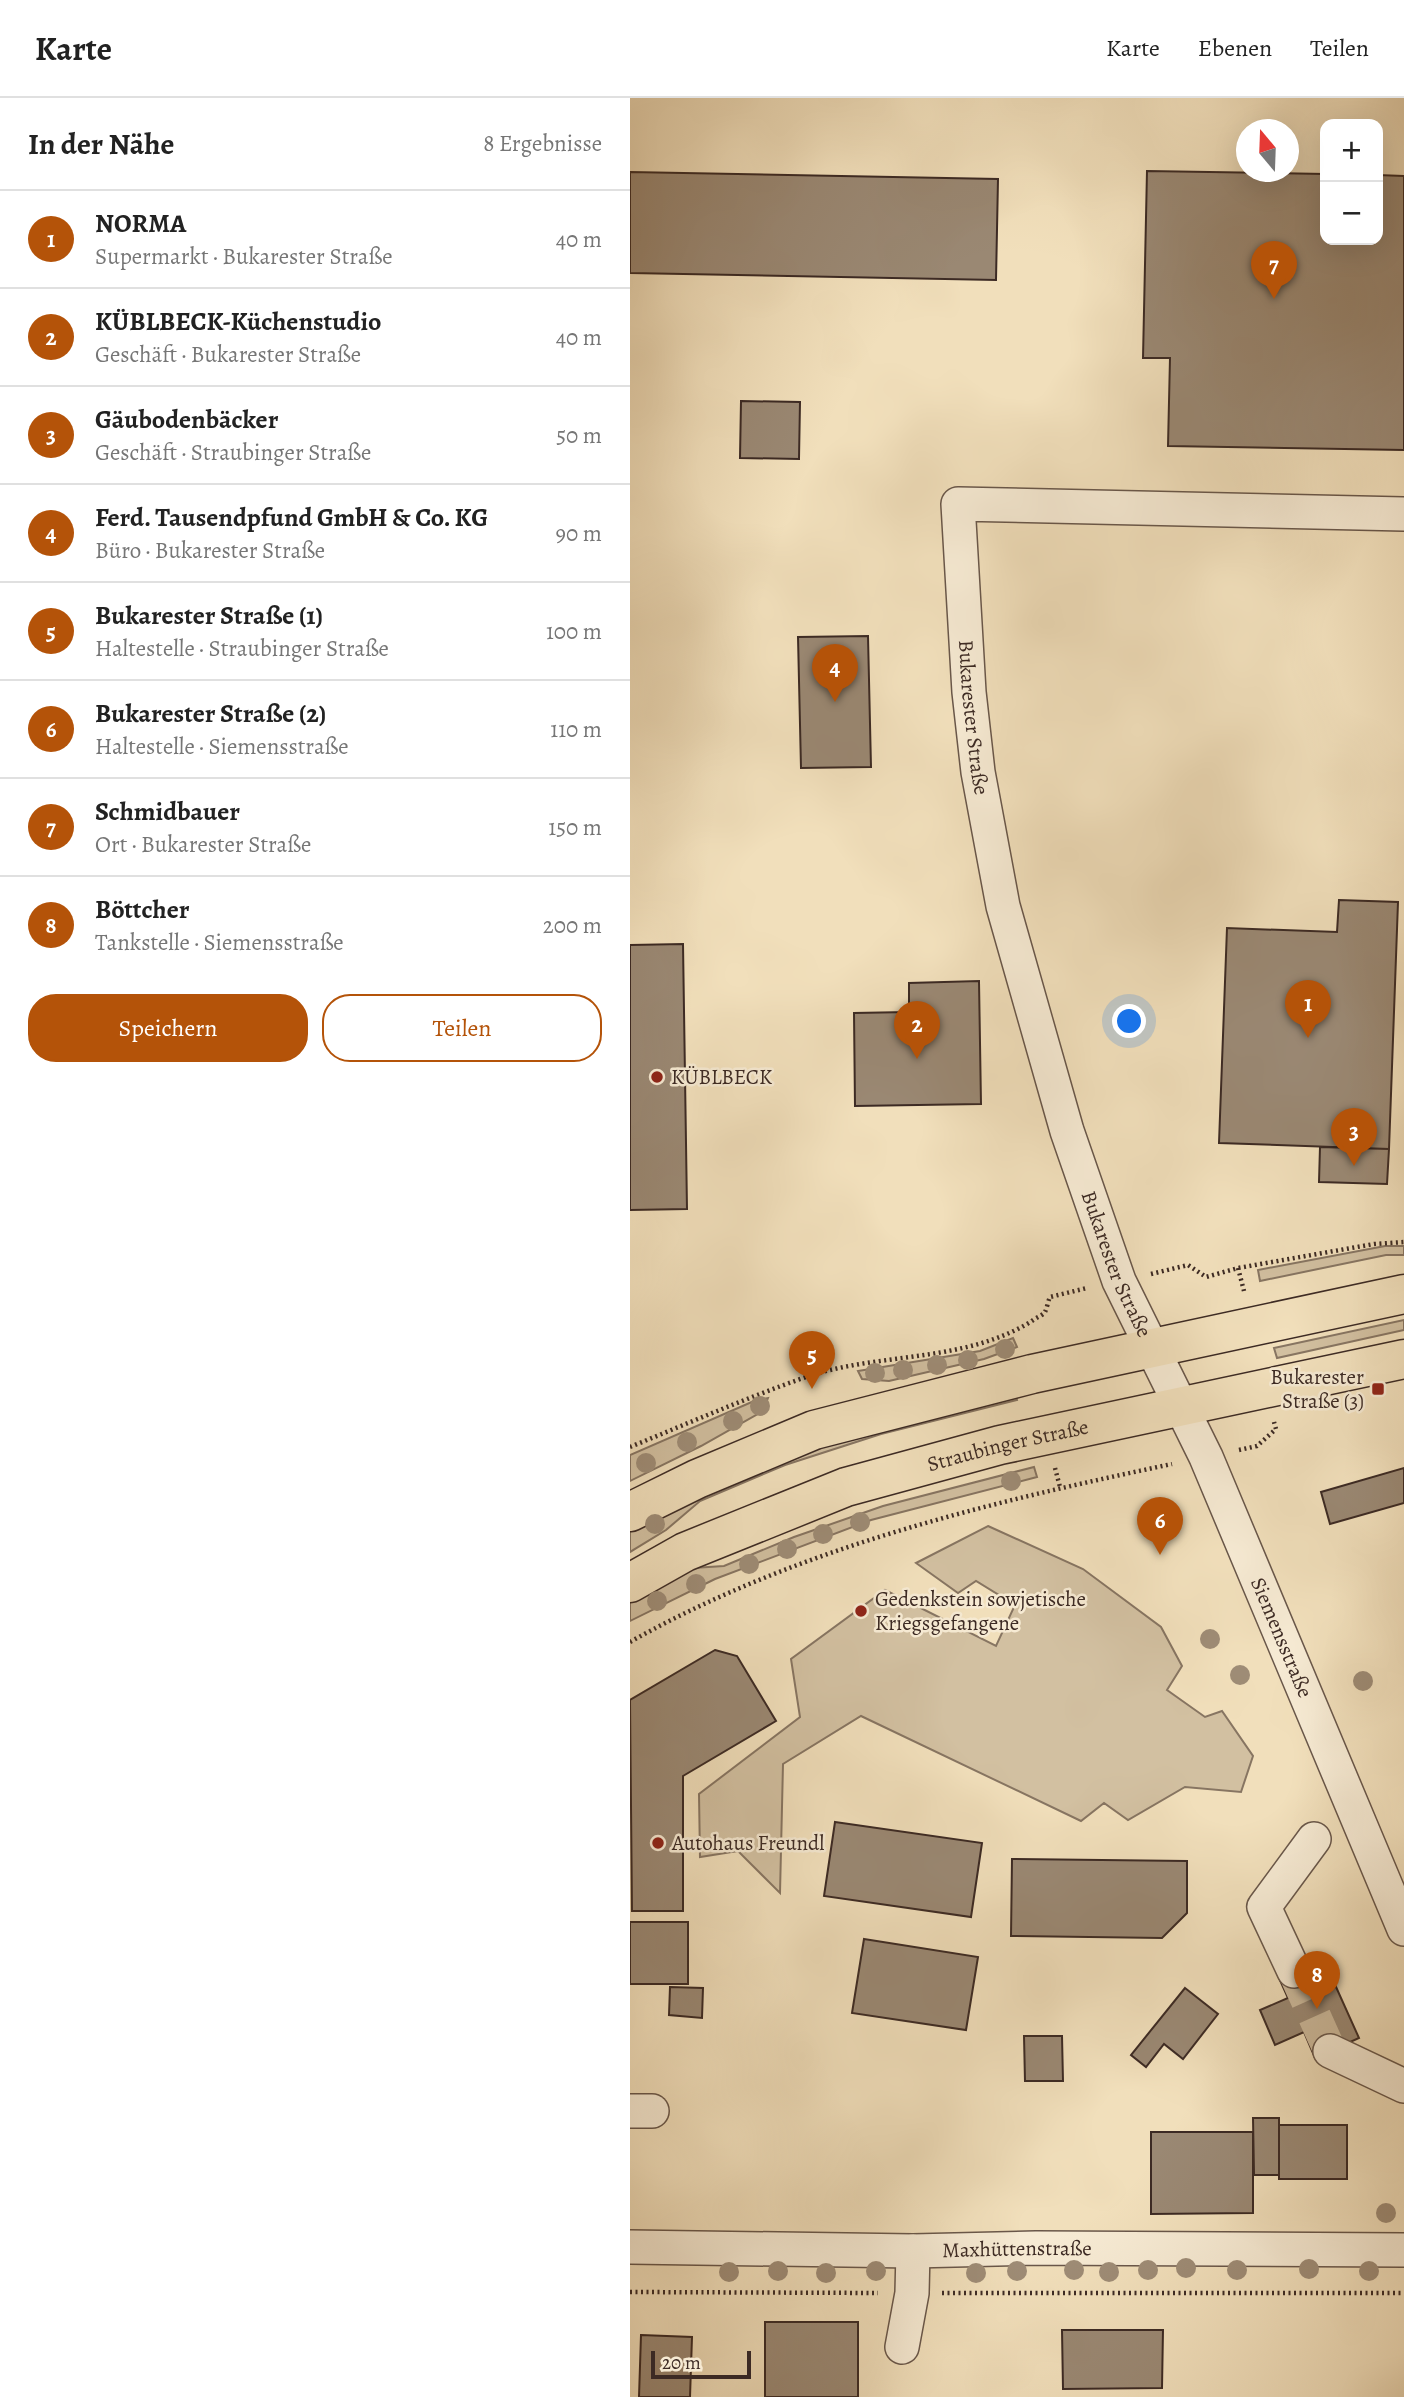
<!DOCTYPE html>
<html lang="de">
<head>
<meta charset="utf-8">
<style>
	body { margin:0; font-family:Alegreya,serif; background:#f2f2f2; color:#222 }
	.controls { position:absolute; right:21px; top:21px; display:grid; overflow:hidden; border-radius:14px; box-shadow:0 7px 28px #0002 }
	.controls button { width:63px; height:63px; display:grid; place-items:center; padding:0; border:0; border-bottom:2px solid #e0e0e0; background:#fff; color:#222; font:35px sans-serif }
	.compass { position:absolute; left:606px; top:21px; width:63px; height:63px; border-radius:50%; background:#fff; box-shadow:0 7px 28px #0002; rotate:341deg }
	.scale { position:absolute; left:21px; bottom:18px; width:100px; box-sizing:border-box; padding-left:7px; border:4px solid #3c2a24; border-top:0; font-size:19px; line-height:24px; white-space:nowrap; color:#3c2a24; -webkit-text-stroke:5px #f6ead3; paint-order:stroke }
	.you { position:absolute; left:500px; top:924px; width:24px; height:24px; margin:-18px; border:5px solid #fff; border-radius:50%; background:#1a73e8; box-shadow:0 0 0 10px #1a73e833 }
	.badge { display:grid; place-items:center; width:46px; height:46px; border-radius:50%; background:#b45309; color:#fff; font-size:23px; font-weight:700 }
	.pin { position:absolute; translate:-50% -58px; filter:drop-shadow(0 2px 4px #0008) }
	.pin::after { content:''; position:absolute; top:37px; width:24px; height:21px; background:inherit; clip-path:polygon(0 0,100% 0,50% 100%) }
	.list { margin:0; padding:0; list-style:none }
	h2 { display:flex; justify-content:space-between; align-items:center; height:91px; margin:0; padding:0 28px; font-size:30px }
	h2 small { font-size:23px; font-weight:400; color:#767676 }
	.list li { display:grid; grid-template-columns:46px 1fr auto; gap:21px; align-items:center; box-sizing:border-box; height:98px; padding:0 28px; border-top:2px solid #e0e0e0 }
	.list b { display:block; font-size:26px; white-space:nowrap }
	.list p { margin:0; font-size:23px; white-space:nowrap; color:#767676 }
	.list em { font-size:23px; font-style:normal; color:#767676 }
	.actions { display:flex; gap:14px; padding:21px 28px }
	.actions a { flex:1; padding:16px 0; border:2px solid #b45309; border-radius:28px; text-align:center; font-size:24px; color:#b45309 }
	.actions .main { background:#b45309; color:#fff }
	.map { position:relative; flex:none; width:774px; height:2299px; overflow:hidden }
	header { display:flex; align-items:center; gap:42px; box-sizing:border-box; height:98px; padding:0 35px; background:#fff; border-bottom:2px solid #e0e0e0 }
	header strong { font-size:33px }
	nav { display:flex; gap:38px; margin-inline-start:auto; font-size:24px }
	main { display:flex }
	aside { flex:1; background:#fff }
	.map>svg:first-child { display:block }
	.green { fill:#d2c0a1; stroke:#877562; stroke-width:2 }
	.building { fill:#9a8873; stroke:#3c2a24; stroke-width:2 }
	.lines { fill:none; stroke-linecap:round; stroke-linejoin:round }
	.minor-tunnel { stroke:#cdbb9d; stroke-width:33; stroke-dasharray:33 17; stroke-linecap:butt }
	.minor-casing { stroke:#69574a; stroke-width:36 }
	.major-casing { stroke:#3c2a24; stroke-width:41 }
	.path { stroke:#3c2a24; stroke-width:4.5; stroke-dasharray:2 3.5; stroke-linecap:butt }
	.minor { stroke:#f6ead3; stroke-width:33 }
	.major { stroke:#f1dfbb; stroke-width:38 }
	.tree { fill:#9e8c76 }
	.poi-dot { fill:#8f2418; stroke:#f6ead3; stroke-width:2.5 }
	.labels { text-anchor:middle; stroke-width:5; stroke-linejoin:round; paint-order:stroke }
	.street-label { font-size:21px; fill:#3c2a24; stroke:#f6ead3 }
	.poi-label { font-size:21px; fill:#3c2a24; stroke:#f6ead3; text-anchor:start }
</style>
</head>
<body>
<header>
<strong>Karte</strong>
<nav><a>Karte</a><a>Ebenen</a><a>Teilen</a></nav>
</header>
<main>
<aside>
<h2>In der Nähe<small>8 Ergebnisse</small></h2>
<ul class="list">
<li><span class="badge">1</span><div><b>NORMA</b><p>Supermarkt · Bukarester Straße</p></div><em>40 m</em></li>
<li><span class="badge">2</span><div><b>KÜBLBECK-Küchenstudio</b><p>Geschäft · Bukarester Straße</p></div><em>40 m</em></li>
<li><span class="badge">3</span><div><b>Gäubodenbäcker</b><p>Geschäft · Straubinger Straße</p></div><em>50 m</em></li>
<li><span class="badge">4</span><div><b>Ferd. Tausendpfund GmbH &amp; Co. KG</b><p>Büro · Bukarester Straße</p></div><em>90 m</em></li>
<li><span class="badge">5</span><div><b>Bukarester Straße (1)</b><p>Haltestelle · Straubinger Straße</p></div><em>100 m</em></li>
<li><span class="badge">6</span><div><b>Bukarester Straße (2)</b><p>Haltestelle · Siemensstraße</p></div><em>110 m</em></li>
<li><span class="badge">7</span><div><b>Schmidbauer</b><p>Ort · Bukarester Straße</p></div><em>150 m</em></li>
<li><span class="badge">8</span><div><b>Böttcher</b><p>Tankstelle · Siemensstraße</p></div><em>200 m</em></li>
</ul>
<div class="actions"><a class="main">Speichern</a><a>Teilen</a></div>
</aside>
<div class="map">
<svg width="774" height="2299" viewBox="0 0 774 2299">
	<rect width="100%" height="100%" fill="#f1dfbb"/>
	<filter id="stains"><feTurbulence type="fractalNoise" baseFrequency=".00286" numOctaves="4"/><feColorMatrix values="0 0 0 0 .2 0 0 0 0 .09 0 0 0 0 .02 0 0 0 .5 -.17"/></filter>
	<radialGradient id="worn" r=".72"><stop offset=".6" stop-color="#630" stop-opacity="0"/><stop offset="1" stop-color="#630" stop-opacity=".3"/></radialGradient>
	<path class="green" d="M755,1148H774V1157H756L630,1183L628,1172Z
		M774,1222V1232L647,1260L644,1250Z
		M383,1240L387,1249L354,1261L259,1283L232,1281L228,1273L350,1253Z
		M385,1294L387,1302L251,1336L155,1367L70,1403L36,1432L0,1454V1427L150,1360Z
		M138,1300L133,1313L71,1348L0,1383V1357L124,1303Z
		M404,1369L407,1379L241,1422L85,1481L0,1523V1498L47,1471L94,1468L164,1439L253,1408Z
		M358,1428L453,1471L531,1529L552,1568L537,1592L575,1619L592,1613L623,1658L611,1694L555,1689L498,1722L474,1705L451,1723L231,1618L153,1666L150,1795L108,1753L70,1759L69,1696L170,1619L161,1561L255,1492L366,1548L385,1507L346,1483L328,1495L286,1465Z"/>
	<path class="building" d="M517,73L695,76V142H748V77L774,78V352L538,348L540,260H513Z
		M0,74L368,81L366,182L0,175Z
		M111,303L170,304L169,361L110,360Z
		M238,538L241,669L171,670L168,539Z
		M709,802L768,804L759,1051L589,1045L597,830L707,834Z
		M53,846L57,1111L0,1112V847Z
		M349,883L351,1006L225,1008L224,915L279,914V885Z
		M690,1049L759,1051L757,1086L689,1084Z
		M774,1370V1405L700,1426L691,1394Z
		M85,1552L107,1558L146,1623L53,1678V1813H2L0,1602Z
		M205,1724L352,1745L341,1819L194,1798Z
		M382,1761L557,1763V1815L532,1840L381,1838Z
		M0,1824H58V1886H0Z
		M234,1841L348,1859L336,1932L222,1915Z
		M693,1860L729,1940L685,1960L674,1934L645,1947L630,1912L658,1900L649,1880Z
		M40,1889L73,1890L72,1920L39,1917Z
		M555,1890L588,1916L553,1961L534,1946L516,1969L501,1957Z
		M394,1938H432L433,1983H395Z
		M623,2020H649V2077H624Z
		M649,2027H717V2081H649Z
		M521,2034H623V2115L521,2116Z
		M135,2224H228V2299H135Z
		M432,2232H533L532,2290L433,2291Z
		M11,2237L62,2239L60,2299H9Z"/>
	<g class="lines">
		<path class="minor-tunnel" d="M664,1873L700,1953"/>
		<defs>
			<g id="minor">
				<path id="s1" d="M774,416L328,406L339,594L348,674L373,808L437,1033L489,1183L576,1359L774,1831"/>
				<path d="M664,1873L634,1809L684,1741"/>
				<path d="M700,1953L774,1988"/>
				<path d="M0,2013H22"/>
				<path id="s2" d="M0,2149L283,2153L406,2150L774,2152"/>
				<path d="M272,2249L282,2195L283,2153"/>
			</g>
			<g id="major">
				<path d="M0,1414L67,1381L184,1332L402,1276L774,1196"/>
				<path id="s3" d="M0,1485L55,1454L216,1389L370,1347L774,1261"/>
			</g>
		</defs>
		<use href="#minor" class="minor-casing"/>
		<use href="#major" class="major-casing"/>
		<path class="path" d="M608,1170L614,1193
			M521,1176L558,1167L576,1179L608,1170L744,1146L774,1144
			M0,1349C59,1325 118,1299 179,1278C252,1254 334,1265 402,1223C405,1220 412,1218 415,1214C417,1210 418,1203 420,1199L457,1190
			M609,1352L627,1348L646,1331L644,1324
			M425,1370L430,1389
			M0,1544C167,1450 356,1405 542,1366
			M0,2194L248,2195
			M312,2195H774"/>
		<use href="#minor" class="minor"/>
		<use href="#major" class="major"/>
	</g>
	<g class="tree">
		<circle cx="375" cy="1251" r="10"/>
		<circle cx="338" cy="1262" r="10"/>
		<circle cx="307" cy="1267" r="10"/>
		<circle cx="273" cy="1272" r="10"/>
		<circle cx="245" cy="1275" r="10"/>
		<circle cx="130" cy="1308" r="10"/>
		<circle cx="103" cy="1323" r="10"/>
		<circle cx="57" cy="1344" r="10"/>
		<circle cx="16" cy="1365" r="10"/>
		<circle cx="381" cy="1383" r="10"/>
		<circle cx="230" cy="1424" r="10"/>
		<circle cx="25" cy="1426" r="10"/>
		<circle cx="193" cy="1436" r="10"/>
		<circle cx="157" cy="1451" r="10"/>
		<circle cx="119" cy="1466" r="10"/>
		<circle cx="66" cy="1486" r="10"/>
		<circle cx="27" cy="1503" r="10"/>
		<circle cx="580" cy="1541" r="10"/>
		<circle cx="610" cy="1577" r="10"/>
		<circle cx="733" cy="1583" r="10"/>
		<circle cx="756" cy="2115" r="10"/>
		<circle cx="556" cy="2170" r="10"/>
		<circle cx="679" cy="2171" r="10"/>
		<circle cx="444" cy="2172" r="10"/>
		<circle cx="518" cy="2172" r="10"/>
		<circle cx="607" cy="2172" r="10"/>
		<circle cx="148" cy="2173" r="10"/>
		<circle cx="246" cy="2173" r="10"/>
		<circle cx="387" cy="2173" r="10"/>
		<circle cx="739" cy="2173" r="10"/>
		<circle cx="99" cy="2174" r="10"/>
		<circle cx="479" cy="2174" r="10"/>
		<circle cx="196" cy="2175" r="10"/>
		<circle cx="346" cy="2175" r="10"/>
	</g>
	<g class="poi-dot">
		<circle cx="27" cy="979" r="7"/>
		<rect x="741" y="1284" width="14" height="14" rx="3.5"/>
		<circle cx="231" cy="1513" r="7"/>
		<circle cx="28" cy="1745" r="7"/>
	</g>
	<g class="labels">
		<g class="street-label">
			<text dy="7" stroke="none"><textPath href="#s1" startOffset="660">Bukarester Straße</textPath></text>
			<text dy="7" stroke="none"><textPath href="#s1" startOffset="1227">Bukarester Straße</textPath></text>
			<text dy="7" stroke="none"><textPath href="#s3" startOffset="404">Straubinger Straße</textPath></text>
			<text dy="7" stroke="none"><textPath href="#s1" startOffset="1636">Siemensstraße</textPath></text>
			<text dy="7" stroke="none"><textPath href="#s2" startOffset="387">Maxhüttenstraße</textPath></text>
		</g>
		<g class="poi-label">
			<text x="41" y="986">KÜBLBECK</text>
			<text x="734" y="1286" text-anchor="end">Bukarester<tspan x="734" dy="24">Straße (3)</tspan></text>
			<text x="245" y="1508">Gedenkstein sowjetische<tspan x="245" dy="24">Kriegsgefangene</tspan></text>
			<text x="42" y="1752">Autohaus Freundl</text>
		</g>
	</g>
	<rect width="100%" height="100%" filter="url(#stains)"/>
	<rect width="100%" height="100%" fill="url(#worn)"/>
</svg>
<div class="controls">
<button>+</button>
<button>−</button>
</div>
<svg class="compass" viewBox="-18 -18 36 36"><path d="M0-13l5 13h-10z" fill="#e53935"/><path d="M0 13l5-13h-10z" fill="#767676"/></svg>
<div class="scale">20 m</div>
<div class="you"></div>
<div class="pin badge" style="left:678px;top:940px">1</div>
<div class="pin badge" style="left:287px;top:961px">2</div>
<div class="pin badge" style="left:724px;top:1068px">3</div>
<div class="pin badge" style="left:205px;top:604px">4</div>
<div class="pin badge" style="left:182px;top:1291px">5</div>
<div class="pin badge" style="left:530px;top:1457px">6</div>
<div class="pin badge" style="left:644px;top:201px">7</div>
<div class="pin badge" style="left:687px;top:1911px">8</div>
</div>
</main>
</body>
</html>
